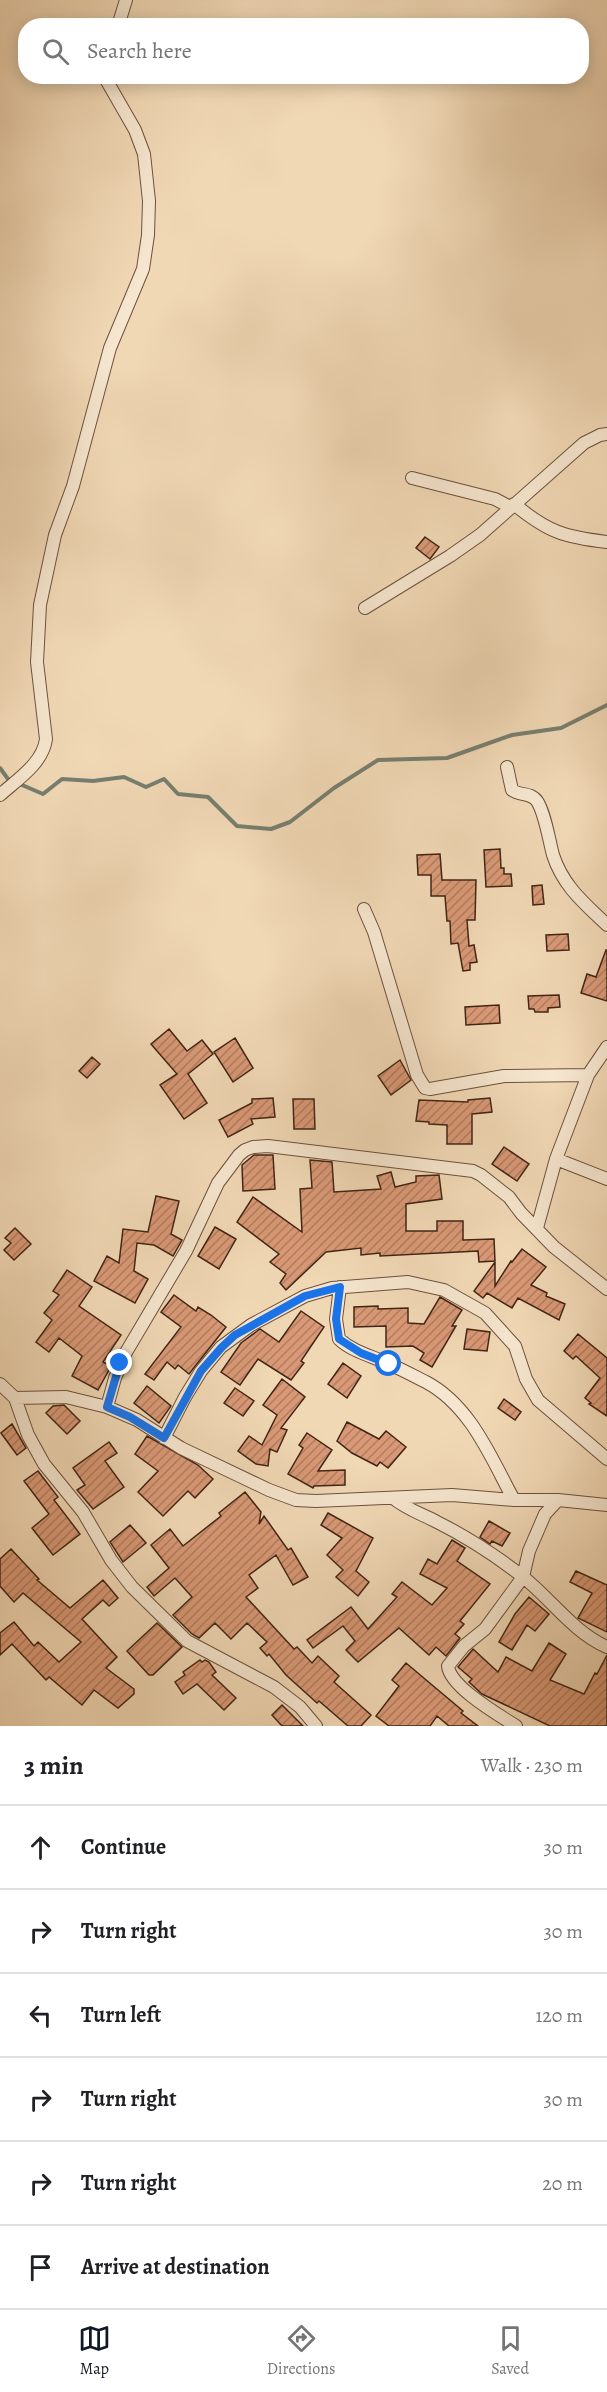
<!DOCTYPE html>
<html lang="en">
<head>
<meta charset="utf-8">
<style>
	body { margin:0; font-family:Alegreya,serif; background:#f2f2f2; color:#202124 }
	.stop { position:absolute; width:18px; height:18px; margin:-14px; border:4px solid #1a73e8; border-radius:50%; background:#fff }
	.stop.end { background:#1a73e8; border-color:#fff; box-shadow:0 2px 6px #0008 }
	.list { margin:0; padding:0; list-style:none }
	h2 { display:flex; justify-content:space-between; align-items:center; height:78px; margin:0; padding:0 24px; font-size:26px }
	h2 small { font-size:20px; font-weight:400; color:#757577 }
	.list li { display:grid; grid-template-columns:39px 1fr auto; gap:18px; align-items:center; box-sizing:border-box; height:84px; padding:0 24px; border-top:2px solid #e0e0e0 }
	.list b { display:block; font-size:22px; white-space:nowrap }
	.list em { font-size:20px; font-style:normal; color:#757577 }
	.icon { flex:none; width:33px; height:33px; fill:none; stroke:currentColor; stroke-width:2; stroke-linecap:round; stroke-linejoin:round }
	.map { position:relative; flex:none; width:607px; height:1726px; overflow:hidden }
	.search { position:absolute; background:#fff; box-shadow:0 3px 15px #0003; left:18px; right:18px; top:18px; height:66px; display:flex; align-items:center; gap:15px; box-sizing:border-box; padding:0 21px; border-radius:24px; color:#757577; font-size:22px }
	.sheet { height:582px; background:#fff }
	nav { display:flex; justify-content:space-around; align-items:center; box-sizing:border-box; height:84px; border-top:2px solid #e0e0e0; background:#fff; font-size:16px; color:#757577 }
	nav a { display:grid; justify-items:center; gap:3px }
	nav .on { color:#111827 }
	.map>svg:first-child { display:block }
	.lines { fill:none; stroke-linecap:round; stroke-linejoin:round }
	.stream { stroke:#777e6f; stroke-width:4 }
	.building { fill:url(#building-hatch); stroke:#412414; stroke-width:1.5 }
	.minor-casing { stroke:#6d513c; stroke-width:14 }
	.minor { stroke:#f6e6cf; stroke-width:12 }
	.route { stroke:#1a73e8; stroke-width:8 }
</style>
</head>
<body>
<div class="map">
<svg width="607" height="1726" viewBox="0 0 607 1726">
	<defs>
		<pattern id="building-hatch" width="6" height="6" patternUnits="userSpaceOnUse" patternTransform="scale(1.5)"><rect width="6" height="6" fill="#da9976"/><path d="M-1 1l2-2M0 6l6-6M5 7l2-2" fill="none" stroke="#b27d60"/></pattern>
	</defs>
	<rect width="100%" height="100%" fill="#f1d8b5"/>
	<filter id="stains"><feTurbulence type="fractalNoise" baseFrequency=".00333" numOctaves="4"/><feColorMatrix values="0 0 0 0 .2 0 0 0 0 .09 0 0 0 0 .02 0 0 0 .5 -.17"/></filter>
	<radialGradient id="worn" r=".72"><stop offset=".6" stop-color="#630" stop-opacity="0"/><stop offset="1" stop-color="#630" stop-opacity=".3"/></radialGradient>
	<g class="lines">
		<path class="stream" d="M0,768L8,779L43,794L62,779L93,781L124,777L146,787L164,779L178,794L208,797L237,826L271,829L290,822L334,788L378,760L447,758L512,735L561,728L607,705"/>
	</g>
	<path class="building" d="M425,537L439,547L430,559L416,548Z
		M500,849L501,868H504V874H511L512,886L486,887L484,850Z
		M440,854L442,880H476L475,920H467L469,946L474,945L477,962L470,963V970L463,971L458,943L451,944L450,921H447L445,896H431V875H418L417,855Z
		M542,885L544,904L533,905L532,886Z
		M568,934L569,950L547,951L546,935Z
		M606,950H607V1001L581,993L587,974L596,977Z
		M559,995L560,1007L548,1008V1012H535L534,1009H529L528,996Z
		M499,1005L500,1023L466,1025L465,1007Z
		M169,1029L187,1051L202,1040L213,1054L188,1074L207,1103L184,1119L160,1085L177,1074L151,1044Z
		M235,1038L253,1068L233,1082L214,1052Z
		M92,1057L100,1064L87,1078L79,1071Z
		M400,1060L411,1080L391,1095L378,1076Z
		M273,1098L275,1117L251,1119L253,1124L228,1137L219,1120L252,1103V1099Z
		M490,1098L492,1112L472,1114V1144H447V1125L429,1124V1122L416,1121L419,1100L468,1102V1100Z
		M293,1099H314L315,1129H294Z
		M504,1147L529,1164L517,1181L492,1164Z
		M254,1155H273L275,1189L243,1191L242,1165Z
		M310,1160L332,1162L334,1192L381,1189L377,1176L391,1172L395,1187L416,1182V1176L439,1175L442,1199L406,1204V1231H437V1221H463V1240L494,1239L495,1261L479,1262L478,1251L380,1256V1253L361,1255V1248L326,1252L286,1290L280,1283L286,1274L270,1262L279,1254L237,1222L253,1197L302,1232L300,1189L312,1188Z
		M156,1196L179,1201L171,1234L182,1240L173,1256L154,1245L137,1243L134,1271L148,1279L135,1303L94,1281L107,1256L119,1263L123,1229L148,1232Z
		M215,1227L236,1239L219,1269L198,1256Z
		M15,1228L31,1244L14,1260L4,1250L11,1243L5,1238Z
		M522,1249L546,1267L531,1285L547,1293L546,1296L565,1304L559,1320L518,1298L512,1308L487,1293L483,1298L474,1291L495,1262V1286L511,1261L512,1262Z
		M67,1270L92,1287L79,1306L121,1335L103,1362L111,1366L98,1390L72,1376L82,1356L59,1338L49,1352L36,1342L52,1320L44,1313L59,1295L53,1291Z
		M174,1295L196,1311L198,1307L211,1315L226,1327L189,1374L178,1365L175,1369L167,1362L154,1380L145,1374L181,1327L161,1312Z
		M440,1297L462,1310L452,1326H456L432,1367L420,1360L424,1353L413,1346L386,1347V1326L354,1327V1307L378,1306V1309L408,1308V1323L424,1324Z
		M301,1311L324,1327L301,1361L304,1363L291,1380L258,1359L240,1385L221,1372L241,1343L260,1329L279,1342Z
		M467,1329L490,1332L487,1351L464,1349Z
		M578,1334L607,1358V1416L589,1404L591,1403L585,1398L600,1378L576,1356L573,1359L564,1351Z
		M343,1363L361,1376L347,1398L328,1384Z
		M282,1379L305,1397L281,1428L287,1430L277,1452L270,1449L268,1466L256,1464L238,1451L249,1436L262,1445L277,1415L263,1405Z
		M147,1386L171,1406L159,1423L134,1403Z
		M235,1388L254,1401L243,1416L224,1403Z
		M504,1399L521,1412L515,1420L498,1408Z
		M64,1405L80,1421L67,1434L46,1413L53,1406Z
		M347,1422L379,1439L386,1431L406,1447L388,1468L380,1462L377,1466L352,1453L337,1441Z
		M12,1424L26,1448L17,1455L1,1433Z
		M307,1433L332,1450L318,1471L345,1470V1485L314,1486L313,1488L288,1474L303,1448L299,1445Z
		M147,1436L198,1465L213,1479L195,1498L188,1491L163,1516L138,1492L158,1471L135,1454Z
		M109,1442L117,1453L105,1461L124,1487L93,1509L77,1490L85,1485L73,1468Z
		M38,1471L58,1497L54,1500L80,1534L53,1555L32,1528L49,1514L24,1481Z
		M245,1492L261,1512L259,1524L264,1516L288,1550L291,1548L308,1577L293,1585L276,1555L249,1575L258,1588L246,1597L294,1649L297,1647L312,1663L318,1656L339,1676L334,1682L371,1715L361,1726H348L319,1701L317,1703L286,1675L269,1654L267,1656L260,1648L267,1642L247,1623L231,1639L215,1623L199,1638L192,1634L173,1615L192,1597L175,1578L154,1596L147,1587L169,1568L151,1545L170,1529L183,1546L221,1516L219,1513Z
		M328,1513L373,1538L356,1571L369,1582L358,1596L336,1577L343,1570L327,1555L342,1538L321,1525Z
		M489,1521L510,1533L502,1546L492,1541L490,1544L480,1537Z
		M130,1525L146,1543L123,1562L110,1542Z
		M452,1540L465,1548L457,1561L490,1584L460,1621L464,1624L455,1634L460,1638L446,1656L436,1647L429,1655L399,1628L358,1662L346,1650L355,1641L343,1626L313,1648L307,1640L351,1607L368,1629L397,1597L392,1594L402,1582L432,1605L447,1588L420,1574L428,1559L437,1564Z
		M11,1549L39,1579L37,1580L70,1608L103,1580L118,1598L109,1606L103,1600L82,1619L117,1657L106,1668L134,1689V1694L118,1708L94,1690L82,1705L49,1677L46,1680L12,1644L0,1655V1633L14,1622L34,1646L38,1642L59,1662L81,1642L23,1593L14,1602L0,1586V1559Z
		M576,1571L607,1585V1632L578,1618L592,1593L570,1582Z
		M529,1597L549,1614L535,1631L527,1625L512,1650L499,1642L515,1614Z
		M157,1623L182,1647L153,1675H149L127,1651Z
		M549,1643L566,1654L550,1680L584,1694L595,1673L597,1674L607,1655V1726H550L482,1694L469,1682L472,1679L458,1667L473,1649L498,1672L506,1657L532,1671Z
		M200,1660L202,1662L205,1660L209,1662L216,1672L212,1675L236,1698L224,1710L197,1684L183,1694L175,1682L185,1675L183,1672Z
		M406,1663L463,1711L461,1713L478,1726H449L437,1716L430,1726H389L376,1716L399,1686L392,1680Z
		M282,1705L303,1726H282L272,1715Z"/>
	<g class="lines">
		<defs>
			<path id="minor" d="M118,26L126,0
				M412,478L495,499L510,507
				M514,504C548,532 564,537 607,542
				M365,608L450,556L480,535L584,443L600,435L607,434
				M507,767L512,790C520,796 531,792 537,801C545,813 549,840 553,855C563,886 584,903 607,925
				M0,795C18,779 43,763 46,739L37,662L40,605L55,535L73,486L110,348L143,269L148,235L149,201L144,154L135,130L104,76
				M364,909L374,932L417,1075L425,1088L430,1089L504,1076L588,1075
				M556,1159L607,1179
				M537,1228L556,1159L588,1075L607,1047
				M340,1287L336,1319L339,1339C353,1352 372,1356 389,1364C401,1369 414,1376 426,1382C471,1406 491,1458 514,1500
				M0,1384L15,1398L66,1397L107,1407L137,1420L181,1448L269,1490L296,1500L316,1501L452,1495L514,1500H558L607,1505
				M15,1398L28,1435L44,1464L83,1512L111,1560L132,1587L187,1641L274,1687L300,1707L316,1726
				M107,1407L115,1378L125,1354L186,1251L218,1183L239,1155L245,1150L253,1147L268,1146L473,1171L481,1175L509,1197L521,1213L554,1247L607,1289
				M164,1438L185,1397L201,1371L221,1347L251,1325L305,1296L332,1288L408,1282L444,1290L485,1313L515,1346L526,1379L538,1400L607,1459
				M393,1498C406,1509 422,1514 437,1522C467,1537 496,1556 522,1576C551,1599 573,1632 607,1647
				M516,1726C499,1715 450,1687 448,1666L464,1646L485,1629L523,1577L529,1551L545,1514L558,1500"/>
		</defs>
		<use href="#minor" class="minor-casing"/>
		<use href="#minor" class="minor"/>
	</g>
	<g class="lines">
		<path class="route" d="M120,1363L107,1407L130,1417L164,1438L201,1371L222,1347L235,1335L305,1296L340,1287L336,1319L339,1339L361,1353L389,1364"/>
	</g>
	<rect width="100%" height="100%" filter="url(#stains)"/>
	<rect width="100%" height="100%" fill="url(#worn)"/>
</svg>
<div class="stop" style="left:389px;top:1364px"></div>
<div class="stop end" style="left:120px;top:1363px"></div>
<div class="search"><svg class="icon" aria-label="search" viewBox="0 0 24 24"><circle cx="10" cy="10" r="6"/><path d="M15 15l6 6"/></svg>Search here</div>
</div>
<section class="sheet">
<h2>3 min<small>Walk · 230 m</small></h2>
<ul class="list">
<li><svg class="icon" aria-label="ahead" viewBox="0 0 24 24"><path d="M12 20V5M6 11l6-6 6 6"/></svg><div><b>Continue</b></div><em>30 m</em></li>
<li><svg class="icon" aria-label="right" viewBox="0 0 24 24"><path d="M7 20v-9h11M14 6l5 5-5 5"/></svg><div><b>Turn right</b></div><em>30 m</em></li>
<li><svg class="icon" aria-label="left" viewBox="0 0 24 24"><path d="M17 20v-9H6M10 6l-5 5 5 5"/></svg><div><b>Turn left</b></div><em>120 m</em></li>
<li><svg class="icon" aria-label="right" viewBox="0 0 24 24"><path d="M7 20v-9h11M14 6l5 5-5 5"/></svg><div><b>Turn right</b></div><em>30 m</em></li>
<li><svg class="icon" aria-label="right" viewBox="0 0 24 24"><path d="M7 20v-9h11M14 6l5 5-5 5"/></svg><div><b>Turn right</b></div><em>20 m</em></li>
<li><svg class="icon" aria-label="arrive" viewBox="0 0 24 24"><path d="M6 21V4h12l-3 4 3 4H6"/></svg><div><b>Arrive at destination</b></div></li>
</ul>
</section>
<nav>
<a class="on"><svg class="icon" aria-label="map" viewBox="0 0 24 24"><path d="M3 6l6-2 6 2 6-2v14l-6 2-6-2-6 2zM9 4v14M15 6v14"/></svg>Map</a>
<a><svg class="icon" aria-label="directions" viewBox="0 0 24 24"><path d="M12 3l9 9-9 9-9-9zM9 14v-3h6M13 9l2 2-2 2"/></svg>Directions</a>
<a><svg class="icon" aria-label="saved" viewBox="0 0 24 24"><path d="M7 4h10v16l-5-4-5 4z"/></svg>Saved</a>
</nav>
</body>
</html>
